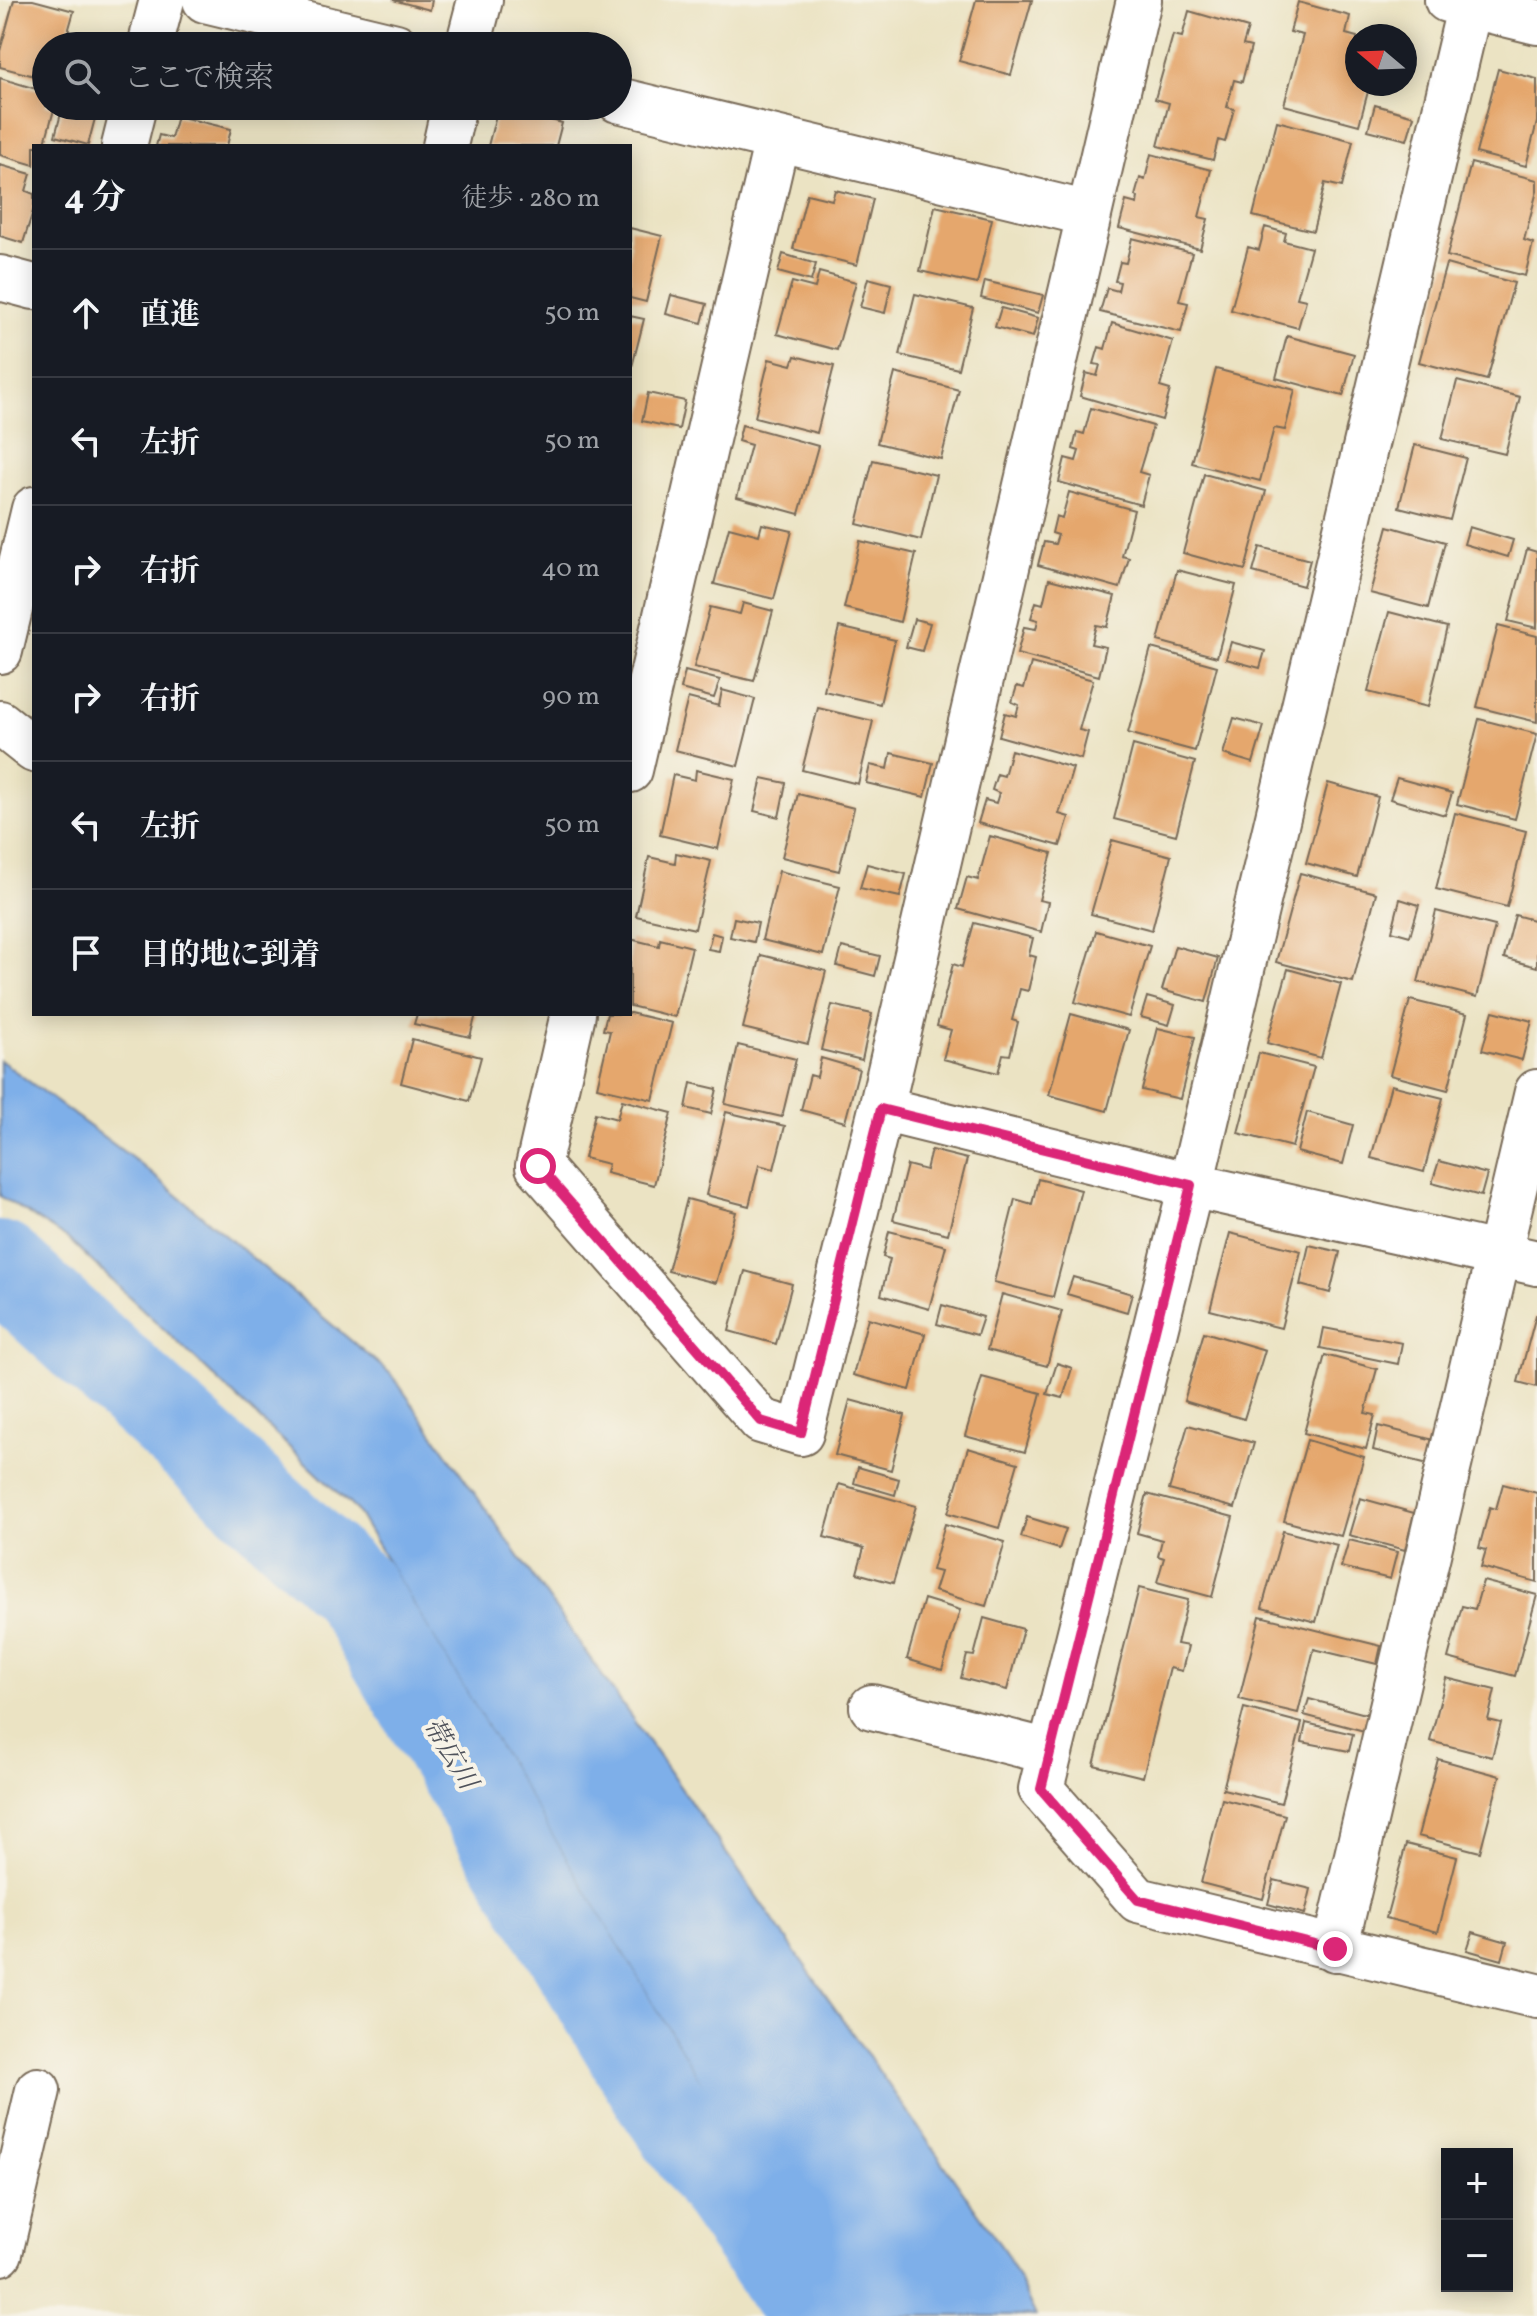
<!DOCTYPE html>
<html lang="ja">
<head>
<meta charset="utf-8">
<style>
	body { margin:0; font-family:Vollkorn,"Noto Serif JP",serif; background:#242831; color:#f1f3f6 }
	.controls { position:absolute; right:24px; bottom:24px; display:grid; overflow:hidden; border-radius:0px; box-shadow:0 4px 20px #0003 }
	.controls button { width:72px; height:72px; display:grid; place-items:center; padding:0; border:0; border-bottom:2px solid #363941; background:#171b24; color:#f1f3f6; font:40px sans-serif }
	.compass { position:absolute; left:1345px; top:24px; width:72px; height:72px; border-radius:50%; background:#171b24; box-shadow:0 4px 20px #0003; rotate:289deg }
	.stop { position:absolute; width:24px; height:24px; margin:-18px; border:6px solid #db2777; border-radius:50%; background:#fff }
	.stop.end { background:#db2777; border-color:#fff; box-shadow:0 2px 8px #0008 }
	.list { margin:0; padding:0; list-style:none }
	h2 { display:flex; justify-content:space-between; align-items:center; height:104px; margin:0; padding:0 32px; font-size:34px }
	h2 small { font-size:26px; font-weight:400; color:#9ea1a6 }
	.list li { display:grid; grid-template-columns:52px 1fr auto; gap:24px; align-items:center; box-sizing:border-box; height:128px; padding:0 32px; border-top:2px solid #363941 }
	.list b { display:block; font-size:30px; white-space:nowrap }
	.list em { font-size:26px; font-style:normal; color:#9ea1a6 }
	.icon { flex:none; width:44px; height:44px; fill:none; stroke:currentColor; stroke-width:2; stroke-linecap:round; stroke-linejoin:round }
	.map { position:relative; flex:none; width:1537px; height:2316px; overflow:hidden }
	.search { position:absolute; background:#171b24; box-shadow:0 4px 20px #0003; left:32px; top:32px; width:600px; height:88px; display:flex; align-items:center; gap:20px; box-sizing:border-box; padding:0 28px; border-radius:44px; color:#9ea1a6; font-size:30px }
	.panel { position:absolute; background:#171b24; box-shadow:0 4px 20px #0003; left:32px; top:144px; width:600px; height:872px; border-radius:0px }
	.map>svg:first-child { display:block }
	.water { fill:#7eafe9; stroke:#5c6c84; stroke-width:2 }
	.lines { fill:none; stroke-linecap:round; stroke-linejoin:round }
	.river { stroke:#7eafe9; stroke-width:88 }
	.building { fill:#e5a76d }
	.minor-casing { stroke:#796b58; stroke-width:48 }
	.minor { stroke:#fff; stroke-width:44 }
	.route { stroke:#db2777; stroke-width:10 }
	.labels { text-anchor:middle; stroke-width:8; stroke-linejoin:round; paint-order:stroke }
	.water-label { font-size:26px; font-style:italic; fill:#4f525b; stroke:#f7f3e8 }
</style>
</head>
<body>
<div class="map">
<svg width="1537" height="2316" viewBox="0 0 1537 2316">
	<rect width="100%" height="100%" fill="#f7f3e8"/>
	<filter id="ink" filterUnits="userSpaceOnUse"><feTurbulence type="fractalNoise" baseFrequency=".0125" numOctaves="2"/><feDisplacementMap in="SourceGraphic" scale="16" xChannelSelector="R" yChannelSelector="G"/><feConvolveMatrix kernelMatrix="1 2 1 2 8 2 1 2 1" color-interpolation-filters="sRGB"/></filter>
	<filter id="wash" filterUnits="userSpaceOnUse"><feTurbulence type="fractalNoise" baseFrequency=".006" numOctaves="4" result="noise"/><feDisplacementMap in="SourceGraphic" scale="32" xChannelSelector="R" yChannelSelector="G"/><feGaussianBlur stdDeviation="1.8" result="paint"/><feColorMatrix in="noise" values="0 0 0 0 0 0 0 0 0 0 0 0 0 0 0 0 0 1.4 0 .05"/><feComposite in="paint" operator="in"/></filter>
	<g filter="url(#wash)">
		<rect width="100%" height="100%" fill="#ebe3c3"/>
		<path class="water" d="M0,1060L139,1163L392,1375L1006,2253L1036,2316H841L357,1511L68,1239L0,1196Z"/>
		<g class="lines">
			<path class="river" d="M0,1265L353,1589L657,2095L812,2316"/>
		</g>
		<g id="blocks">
			<path class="building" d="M14,0H33L74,11L64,46H46V79L0,67V51Z
				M393,0H432L430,10Z
				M976,0H1032L1011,75L959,61Z
				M1298,2L1350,16L1346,34L1357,37V84H1370L1359,125L1284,105L1303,35L1290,32Z
				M1189,11L1248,28L1243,45L1251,47L1242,82L1234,80L1227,107L1234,109L1225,142L1218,140L1213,160L1158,146L1169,103L1155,99L1173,35L1182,37Z
				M1498,69L1537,79V122L1526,166L1476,153Z
				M0,78L46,92V106H55L44,146H34V165L0,155Z
				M1375,105L1414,116L1407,140L1368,130Z
				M63,106L98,107L88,145L55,136Z
				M509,109L562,123L556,146H488L496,115Z
				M177,116L231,129L227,146H156L159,135L171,138Z
				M1277,121L1353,141L1342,187L1325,183L1313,231L1253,216Z
				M1151,154L1211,170L1199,217L1208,219L1200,249L1119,228L1126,201L1137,204L1138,197L1135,196L1140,178L1145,180Z
				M1471,163L1537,180V191L1524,240L1533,243L1525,276L1447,256Z
				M0,165L31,174L26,191L34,194V208L23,243L0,236Z
				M835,190L873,199L857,265L793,249L807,194L832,200Z
				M935,206L992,219L977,284L920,271Z
				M1265,227L1286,233L1284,241L1311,248L1297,298L1306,300L1298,328L1231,310L1248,247L1259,250Z
				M630,228L662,236L646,302L630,298Z
				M1132,238L1192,253L1179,301L1188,303L1181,332L1100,312L1107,288L1118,291L1120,282L1115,281L1120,262L1126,263Z
				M783,254L816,264L811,281L778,272Z
				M1446,264L1514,283L1487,380L1419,362Z
				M819,272L856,282L837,350L777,334L792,282L815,288Z
				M868,278L891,284L885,313L860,307Z
				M985,281L1043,295L1038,313L981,298Z
				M915,294L973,308L958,369L900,355Z
				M671,295L707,304L702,323L666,314Z
				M1001,308L1038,318L1033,337L995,327Z
				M630,316L644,319L631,371L630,370Z
				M1112,323L1173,341L1160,387L1170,390L1162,420L1080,396L1086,373L1097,376L1100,365L1094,364L1099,347L1105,349Z
				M1287,336L1354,354L1343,396L1276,378Z
				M795,356L834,366L817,433L755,417L769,359L792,365Z
				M1216,369L1295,390L1285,430L1274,428L1260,481L1192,463Z
				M895,373L959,390L941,459L877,443Z
				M1457,381L1520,397L1505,454L1442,439Z
				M648,393L685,401L679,429L642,421Z
				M1091,408L1153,426L1139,472L1149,475L1141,505L1059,482L1065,458L1076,461L1079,451L1073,449L1077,432L1084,434Z
				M742,425L818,446L799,514L737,497L751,445L738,441Z
				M1415,445L1466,458L1450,520L1399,507Z
				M873,460L936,475L921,540L857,524Z
				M1204,474L1266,491L1245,570L1183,553Z
				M1069,492L1134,510L1122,556L1129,558L1120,588L1038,565L1044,542L1055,544L1058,535L1052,533L1056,516L1062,518Z
				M762,524L792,531L774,599L714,584L729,527L759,535Z
				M1388,526L1445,542L1428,608L1370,593Z
				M1469,527L1513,540L1508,557L1464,544Z
				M860,541L916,554L900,622L844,608Z
				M1260,547L1310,560L1303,586L1253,572Z
				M1527,549L1537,552V628L1508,621Z
				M1177,570L1236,585L1217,657L1158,641Z
				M1049,579L1115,596L1107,627L1096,625L1091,644L1106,647L1099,676L1017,654L1024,627L1036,629L1038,620L1031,618L1036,602L1043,604Z
				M743,603L773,611L754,681L694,667L710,607L740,614Z
				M1389,612L1447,627L1428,707L1368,692Z
				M914,619L930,623L922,651L906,647Z
				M1498,626L1537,636V722L1477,707Z
				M839,627L895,640L880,704L824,691Z
				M1231,642L1265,651L1260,668L1226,659Z
				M1151,648L1217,666L1195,751L1128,733Z
				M1031,663L1093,680L1079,730L1088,732L1081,759L999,736L1005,713L1016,716L1019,705L1012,702L1017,686L1024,688Z
				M685,671L720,680L714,698L681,689Z
				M722,690L755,699L738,766L675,750L688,698L719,706Z
				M818,708L873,721L858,784L802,770Z
				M1234,718L1264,726L1253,763L1223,754Z
				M1479,719L1537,734L1515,819L1457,804Z
				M1133,745L1195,762L1176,835L1114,819Z
				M1011,750L1073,768L1059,814L1069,817L1060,846L978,823L985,800L996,803L999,793L992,790L997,774L1004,776Z
				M891,753L933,763L925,797L866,783L870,765L888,769Z
				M696,770L734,779L718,849L660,835L673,775L695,780Z
				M762,778L786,783L779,817L754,811Z
				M1397,778L1452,793L1445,815L1390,799Z
				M1328,783L1378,797L1357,877L1306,863Z
				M798,794L854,808L839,871L782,857Z
				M1455,813L1526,831L1507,907L1436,889Z
				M990,836L1052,853L1039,900L1048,902L1041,932L958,909L967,877L978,880Z
				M1112,840L1171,856L1152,930L1091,914Z
				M676,853L711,861L695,929L636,916L649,857L675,863Z
				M867,864L906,874L900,897L860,888Z
				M779,871L840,886L823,955L762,940Z
				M1300,873L1376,893L1353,982L1276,962Z
				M1400,899L1419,905L1410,936L1392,931Z
				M1436,911L1495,926L1477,997L1418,982Z
				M1515,915L1537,921V967L1504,958Z
				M734,918L758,923L754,942L730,937Z
				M974,923L1033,938L1029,955L1036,957L1028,991L1020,989L1012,1020L1018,1022L1010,1055L1003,1054L998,1073L943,1059L951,1030L937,1026L953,964L962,967Z
				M1096,931L1150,946L1129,1017L1075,1002Z
				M712,933L722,936L719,951L708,949Z
				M630,939L659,946L660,939L692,947L675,1017L630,1006Z
				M1175,946L1218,958L1206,1002L1162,990Z
				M842,947L880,956L875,976L837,966Z
				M761,955L826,971L808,1044L743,1028Z
				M1288,969L1341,984L1321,1058L1267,1043Z
				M1147,997L1175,1005L1169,1025L1141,1017Z
				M1410,1000L1467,1014L1448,1090L1390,1075Z
				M832,1005L872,1014L862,1060L821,1050Z
				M1493,1011L1532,1021L1522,1060L1482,1050Z
				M630,1013L672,1023L653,1100L597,1087L610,1031L603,1030L607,1014Z
				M417,1014H476L470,1037L414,1024Z
				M1071,1014L1129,1030L1107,1111L1049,1095Z
				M1158,1028L1195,1037L1180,1099L1142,1090Z
				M412,1039L481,1057L469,1101L401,1083Z
				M738,1045L796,1059L782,1117L725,1104Z
				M1259,1053L1314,1067L1292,1147L1238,1133Z
				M821,1058L859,1069L845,1122L801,1110L810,1075L817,1077Z
				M691,1083L717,1089L711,1114L686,1108Z
				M1391,1085L1443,1098L1424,1172L1371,1158Z
				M622,1100L672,1113L654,1185L606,1173L608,1164L584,1158L595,1113L617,1119Z
				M726,1112L785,1126L774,1169L759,1165L749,1206L706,1195Z
				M1307,1112L1353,1125L1343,1164L1297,1152Z
				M931,1150L967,1159L948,1234L893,1220L907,1165L926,1170Z
				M1439,1161L1487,1174L1481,1196L1432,1183Z
				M1038,1179L1081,1190L1053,1297L994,1282L1015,1199L1032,1204Z
				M687,1199L736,1212L716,1283L668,1271Z
				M889,1231L946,1246L929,1309L881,1295L890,1259L883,1257Z
				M1230,1233L1301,1251L1281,1328L1210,1310Z
				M1309,1245L1340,1252L1330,1293L1300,1285Z
				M745,1271L792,1284L776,1344L729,1331Z
				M1073,1277L1132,1294L1127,1312L1067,1294Z
				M1002,1294L1062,1311L1047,1366L987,1350Z
				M942,1305L983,1317L977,1335L937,1324Z
				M1536,1315H1537V1387L1518,1382Z
				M868,1318L925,1334L910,1390L853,1375Z
				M1324,1328L1402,1343L1398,1364L1320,1348Z
				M1204,1332L1265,1350L1244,1419L1184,1401Z
				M1325,1355L1377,1369L1365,1413L1375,1415L1366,1449L1304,1433Z
				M1057,1363L1072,1368L1063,1398L1047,1394Z
				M982,1377L1041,1393L1025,1452L965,1436Z
				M850,1400L905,1415L891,1470L835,1455Z
				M1188,1425L1254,1443L1235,1508L1169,1490Z
				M1378,1426L1434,1440L1428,1464L1373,1450Z
				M1307,1440L1364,1457L1341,1536L1284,1521Z
				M968,1448L1018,1463L999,1528L948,1513Z
				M858,1467L899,1479L895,1495L854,1483Z
				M839,1484L916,1506L893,1583L857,1573L864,1548L824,1537Z
				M1503,1484L1537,1493V1582L1481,1567L1486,1550L1479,1548L1490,1507L1496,1509Z
				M1147,1494L1233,1517L1212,1597L1157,1582L1164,1558L1158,1556L1162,1540L1137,1533Z
				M1360,1498L1414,1513L1405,1550L1349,1535Z
				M1027,1517L1066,1529L1059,1549L1021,1537Z
				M945,1524L1005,1542L986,1606L934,1591L940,1572L932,1570Z
				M1283,1531L1337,1545L1316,1622L1262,1608Z
				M1349,1540L1397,1552L1390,1579L1341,1567Z
				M1483,1581L1537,1595L1515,1676L1448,1658L1462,1606L1475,1609Z
				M1139,1588L1188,1600L1177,1644L1188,1646L1182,1671L1170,1668L1143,1777L1094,1765Z
				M924,1599L960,1610L942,1670L907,1659Z
				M1260,1616L1381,1646L1377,1664L1314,1649L1298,1713L1239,1699Z
				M984,1618L1023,1629L1007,1690L961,1678L967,1655L974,1656Z
				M1446,1678L1495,1690L1488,1720L1501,1723L1492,1757L1430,1741Z
				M1309,1699L1373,1716L1368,1732L1304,1715Z
				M1244,1708L1302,1723L1281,1803L1223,1789Z
				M1306,1723L1353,1734L1349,1751L1302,1742Z
				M1438,1759L1500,1776L1480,1852L1418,1836Z
				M1222,1799L1285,1815L1263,1899L1201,1883Z
				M1406,1844L1457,1857L1438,1932L1386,1918Z
				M1274,1880L1311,1889L1305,1914L1268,1904Z
				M1473,1932L1507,1942L1502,1960L1467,1950Z"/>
		</g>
	</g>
	<g filter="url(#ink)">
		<use href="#blocks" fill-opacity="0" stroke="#796b58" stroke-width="2"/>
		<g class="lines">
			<defs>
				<path id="minor" d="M205,0L396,46
					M1447,0L1537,22
					M1471,0L1191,1185L1041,1789L1138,1900L1537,1996
					M150,46L162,0
					M468,46L480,0
					M618,100L1089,214
					M124,146L134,106
					M445,146L454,106
					M0,278L34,287
					M0,651L34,509
					M0,723L34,750
					M630,770L777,139
					M573,1014L538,1166L761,1421L801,1433L881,1109L1139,0
					M881,1109L1191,1185L1537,1263
					M872,1707L1050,1752
					M1335,1949L1537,1092
					M0,2253L38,2090"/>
			</defs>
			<use href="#minor" class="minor-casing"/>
			<use href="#minor" class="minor"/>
		</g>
	</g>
	<g class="lines" filter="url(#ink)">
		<path class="route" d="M538,1166L761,1421L801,1433L881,1109L1191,1185L1041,1789L1138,1900L1335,1949"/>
	</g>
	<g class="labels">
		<g class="water-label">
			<text transform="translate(451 1753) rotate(59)" y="9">帯広川</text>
		</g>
	</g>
</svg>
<div class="controls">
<button>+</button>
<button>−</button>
</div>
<svg class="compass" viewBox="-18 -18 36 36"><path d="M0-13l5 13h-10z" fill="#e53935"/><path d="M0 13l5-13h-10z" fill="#9ea1a6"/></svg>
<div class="stop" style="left:538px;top:1166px"></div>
<div class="stop end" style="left:1335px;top:1949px"></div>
<div class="search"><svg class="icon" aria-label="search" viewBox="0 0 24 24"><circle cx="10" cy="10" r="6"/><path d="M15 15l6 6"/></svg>ここで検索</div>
<section class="panel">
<h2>4 分<small>徒歩 · 280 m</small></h2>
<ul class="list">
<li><svg class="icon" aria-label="ahead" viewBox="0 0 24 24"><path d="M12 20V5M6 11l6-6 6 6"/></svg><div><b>直進</b></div><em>50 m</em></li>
<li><svg class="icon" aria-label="left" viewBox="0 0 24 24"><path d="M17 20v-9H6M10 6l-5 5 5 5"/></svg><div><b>左折</b></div><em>50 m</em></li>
<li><svg class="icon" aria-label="right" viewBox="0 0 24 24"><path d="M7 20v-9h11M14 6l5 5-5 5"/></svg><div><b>右折</b></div><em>40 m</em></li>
<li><svg class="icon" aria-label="right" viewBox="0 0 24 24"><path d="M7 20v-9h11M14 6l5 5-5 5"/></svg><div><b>右折</b></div><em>90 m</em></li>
<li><svg class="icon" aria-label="left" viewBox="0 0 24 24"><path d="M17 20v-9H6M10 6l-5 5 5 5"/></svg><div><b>左折</b></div><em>50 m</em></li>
<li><svg class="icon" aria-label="arrive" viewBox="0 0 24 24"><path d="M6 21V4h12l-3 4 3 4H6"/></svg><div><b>目的地に到着</b></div></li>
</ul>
</section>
</div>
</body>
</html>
